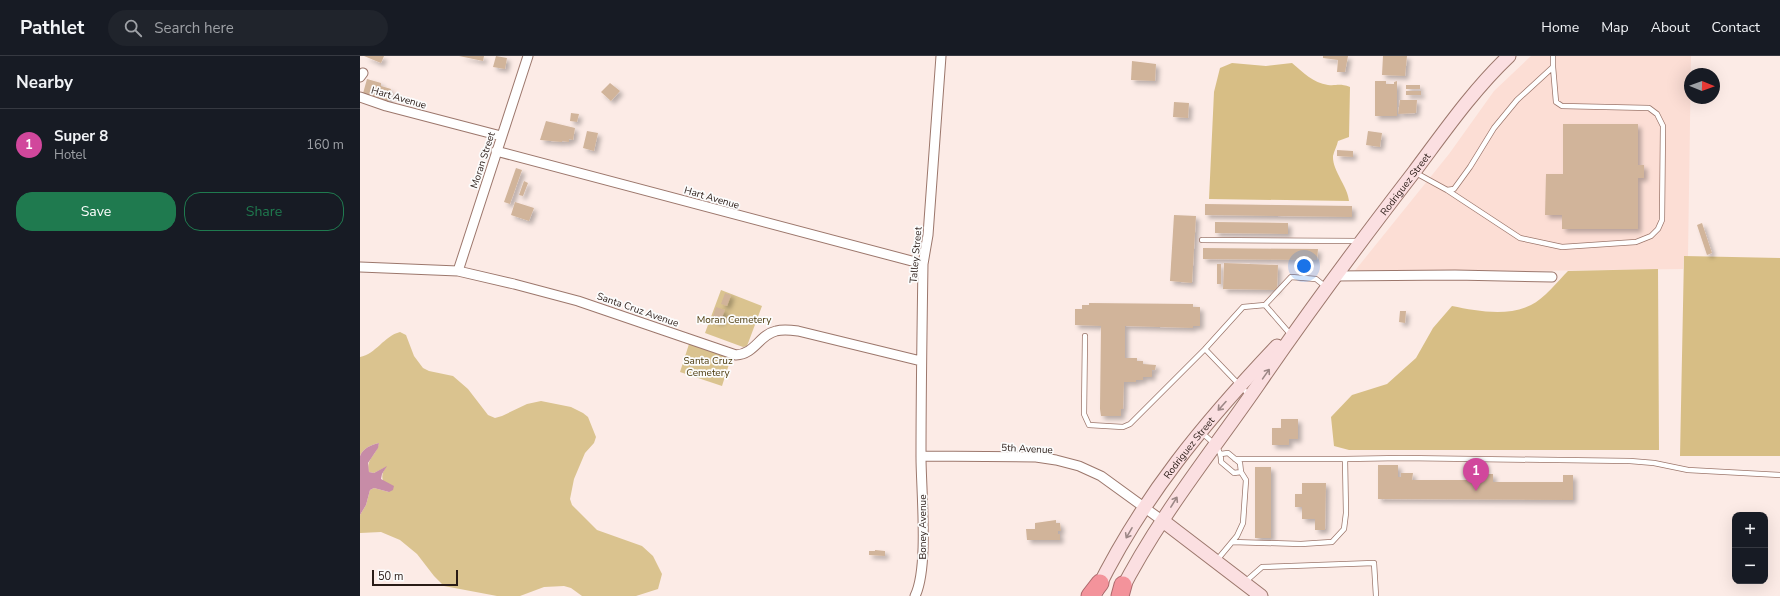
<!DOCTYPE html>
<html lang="en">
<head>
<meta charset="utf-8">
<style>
	body { margin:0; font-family:"Nunito Sans",sans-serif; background:#20242c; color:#f1f3f6 }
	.controls { position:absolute; right:12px; bottom:12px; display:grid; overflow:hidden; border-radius:8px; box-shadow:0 4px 16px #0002 }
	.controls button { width:36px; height:36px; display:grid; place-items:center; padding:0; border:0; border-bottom:1px solid #363941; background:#171b24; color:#f1f3f6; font:20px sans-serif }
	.compass { position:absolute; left:1324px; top:12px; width:36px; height:36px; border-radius:50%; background:#171b24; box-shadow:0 4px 16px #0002; rotate:91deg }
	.scale { position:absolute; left:12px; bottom:10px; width:86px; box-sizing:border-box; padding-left:4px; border:2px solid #291b16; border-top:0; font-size:11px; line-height:14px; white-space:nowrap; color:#291b16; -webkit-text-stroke:3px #fcfcfc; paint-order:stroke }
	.you { position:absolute; left:944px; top:210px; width:14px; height:14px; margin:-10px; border:3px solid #fff; border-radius:50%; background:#1a73e8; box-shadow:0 0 0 6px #1a73e833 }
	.badge { display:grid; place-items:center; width:26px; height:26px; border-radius:50%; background:#1f7a4f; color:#fff; font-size:13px; font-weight:700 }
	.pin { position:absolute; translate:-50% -33px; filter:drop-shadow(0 1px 2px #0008) }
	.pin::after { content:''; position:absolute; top:21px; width:14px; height:12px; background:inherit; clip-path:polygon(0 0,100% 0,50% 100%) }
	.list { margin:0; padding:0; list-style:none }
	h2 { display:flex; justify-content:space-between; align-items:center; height:52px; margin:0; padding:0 16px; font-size:17px }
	h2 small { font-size:13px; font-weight:400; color:#9ea1a6 }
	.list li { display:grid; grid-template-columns:26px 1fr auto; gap:12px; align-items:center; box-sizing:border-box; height:72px; padding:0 16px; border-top:1px solid #363941 }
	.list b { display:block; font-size:15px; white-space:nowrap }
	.list p { margin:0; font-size:13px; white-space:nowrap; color:#9ea1a6 }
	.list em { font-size:13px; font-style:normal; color:#9ea1a6 }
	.actions { display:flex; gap:8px; padding:12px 16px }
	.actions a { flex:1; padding:9px 0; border:1px solid #1f7a4f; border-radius:16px; text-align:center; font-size:14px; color:#1f7a4f }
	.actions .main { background:#1f7a4f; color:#fff }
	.icon { flex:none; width:22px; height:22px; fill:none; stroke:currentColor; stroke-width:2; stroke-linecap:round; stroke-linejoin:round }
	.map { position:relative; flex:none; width:1420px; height:540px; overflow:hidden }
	header { display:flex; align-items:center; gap:24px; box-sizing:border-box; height:56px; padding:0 20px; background:#171b24; border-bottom:1px solid #363941 }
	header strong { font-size:19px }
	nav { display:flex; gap:22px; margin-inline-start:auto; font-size:14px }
	.search { width:280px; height:36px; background:#20242c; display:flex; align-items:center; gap:10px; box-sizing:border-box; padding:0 14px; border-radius:22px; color:#9ea1a6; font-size:15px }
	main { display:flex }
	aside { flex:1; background:#171b24 }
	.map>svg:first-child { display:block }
	.built { fill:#fcded5 }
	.green { fill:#dac38f }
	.forest { fill:#d7be85 }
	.water { fill:#c78ca7 }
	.building { fill:#d1b49a; filter:url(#shadow) }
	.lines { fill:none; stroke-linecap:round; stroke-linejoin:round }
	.lane-casing { stroke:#9c776c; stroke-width:6 }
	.street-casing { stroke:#9c776c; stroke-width:11 }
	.secondary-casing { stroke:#9c776c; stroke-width:15 }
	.highway-casing { stroke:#ac696c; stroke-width:19 }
	.lane { stroke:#fff; stroke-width:4.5 }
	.street { stroke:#fff; stroke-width:9 }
	.secondary { stroke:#fbdfe1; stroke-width:13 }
	.highway { stroke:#f3939b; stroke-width:17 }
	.oneway { stroke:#9c8786 }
	.labels { text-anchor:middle; stroke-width:3.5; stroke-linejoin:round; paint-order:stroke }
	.street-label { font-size:10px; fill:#291b16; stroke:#fcfcfc }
	.park-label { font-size:10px; fill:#4c3b0d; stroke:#fcfcfc }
</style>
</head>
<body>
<header>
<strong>Pathlet</strong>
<div class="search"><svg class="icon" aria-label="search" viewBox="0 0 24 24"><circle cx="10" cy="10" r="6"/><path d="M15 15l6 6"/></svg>Search here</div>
<nav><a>Home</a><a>Map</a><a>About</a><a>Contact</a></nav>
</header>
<main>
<aside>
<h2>Nearby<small></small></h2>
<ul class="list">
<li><span class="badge" style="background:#d1479c">1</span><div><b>Super 8</b><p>Hotel</p></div><em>160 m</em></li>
</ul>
<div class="actions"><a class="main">Save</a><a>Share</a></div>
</aside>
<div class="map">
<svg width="1420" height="540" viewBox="0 0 1420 540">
	<defs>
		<filter id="shadow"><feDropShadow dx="3.5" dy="3.5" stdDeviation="2" flood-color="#0004"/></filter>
	</defs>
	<rect width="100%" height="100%" fill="#fcebe6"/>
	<path class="built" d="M1171,0H1331L1328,200H1324L1323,213L993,217L1089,98L1134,35Z"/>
	<path class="green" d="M361,234L402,250L387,290L383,291L345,277Z
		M40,276L46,279L54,300L63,312L69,315L93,320L108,333L128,359L135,362L142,360L167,348L181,345L211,351L223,357L228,361L236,381L234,387L225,397L214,423L210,443L212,449L237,474L282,490L293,500L302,518L298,533L276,540H222L211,532L204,530L184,531L160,540H137L84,530L74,520L57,498L40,484L21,476L0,477V459L6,449L10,434L14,432L29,436C23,425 19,421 26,411L14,417L9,416C5,403 17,399 19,387C11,389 3,392 0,400V301C16,298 24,280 40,276Z
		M329,288L371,302L362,330L320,316Z"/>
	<path class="forest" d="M872,7L906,10L932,7C943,16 953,27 968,29C977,30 979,27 990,31L989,81L978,85C977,90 974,95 973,100C972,114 988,131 989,145L849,143L854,36L860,12Z
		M1324,200L1420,202V400H1320Z
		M1298,213L1299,394H989L974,390L971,361L992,339L1027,328L1056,302L1073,272L1092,250C1117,255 1147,261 1171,249C1184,243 1198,225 1208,215Z"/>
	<path class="water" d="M19,387L18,392L8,407L9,416L14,417L27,410L22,418L21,423L34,430L33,434L29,436L14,432L10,434L6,449L0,459V400C3,392 11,389 19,387Z"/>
	<path class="building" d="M4,0H24L21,7Z
		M99,0H124L123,5Z
		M136,0L147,2L145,13L133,11Z
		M963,0H988L985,16H977L978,4L963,2Z
		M1023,0H1047L1045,20L1022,19Z
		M772,5L796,8L795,25L771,24Z
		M7,23L21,27V30L31,33L28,48L2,41Z
		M1015,25H1026V28H1034V26L1037,25V60H1015Z
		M250,27L260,35L251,45L241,36Z
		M1046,29H1060V33H1046Z
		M1046,35H1061V39H1046Z
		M1040,44H1057L1056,57L1038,58Z
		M814,46L829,47L828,62L813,61Z
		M211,57L219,58L217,66L210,65Z
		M186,65L215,72L213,84L209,83V86L202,85V86L180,84Z
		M1203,68H1278V109H1284V122H1278V173H1202V159H1185L1186,118H1203Z
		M227,75L238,77L234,95L223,92Z
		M1008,75L1022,77L1020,91L1006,89Z
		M977,94L993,95V101L977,100Z
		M156,112L162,114L150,148L144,146Z
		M164,125L168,127L163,140L159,139Z
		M155,146L174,152L169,165L151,159Z
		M845,148L992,150V161L845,159Z
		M814,159L836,160L832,227L810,225Z
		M855,166L928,167V178L855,177Z
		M1342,167L1352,197L1347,199L1337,169Z
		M843,192L958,193L957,204L843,203Z
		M864,207L918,209L917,234L863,233Z
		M857,208H861V228H857Z
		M365,237L371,239L367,250L361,248Z
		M729,247L833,248V251H840V270H833V272L765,270V302H777V305H783V308L796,309L795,314H792V321H783V324H776V326H764L763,353H761V360H741L740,353L741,270L715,269V253H722V249H729Z
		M356,251L365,254L360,266L352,263Z
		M1040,255H1046L1045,267L1039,266Z
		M921,363H938V383H929V389H912V372H921Z
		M1018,409H1038V421H1041V417H1053L1052,424H1122V418H1133V426H1203V419H1213V444L1018,443Z
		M895,411H911V482H895Z
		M942,427H966L965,474H955V463H942V451H935V438H942Z
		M696,464V467H700L701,475H698V478H700V484H667L666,473H675V467Z
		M515,494L525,495V500L509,499V495H515Z"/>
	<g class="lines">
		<defs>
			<path id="lane" d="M1056,117L1087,134L1094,133L1110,111L1134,72L1157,44L1193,11V0
				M1087,134L1160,182L1202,191L1276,186L1291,180L1298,173L1302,164L1303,70L1297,58L1289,52L1202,50L1196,46L1193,11
				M842,184L1000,185
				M905,249L931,221L956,223L966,231
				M725,280L724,358L729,369L763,371L770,368L845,293L889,339
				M845,293L883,251L905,249L931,279
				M841,376C851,385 862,392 861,406L874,417L881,416L880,407L868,397L861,398
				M985,403L1042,402L1270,405L1294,407L1328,414L1420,419
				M872,486L941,488L972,486L984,473L986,457L985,403H875
				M857,504L877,480L883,467L886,424L881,416
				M885,526L902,511L1014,507L1016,540"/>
			<path id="street" d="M0,21L3,17
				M0,41L26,50L141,80
				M136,95L563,208
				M0,211L98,215L154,228L218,245L376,299C395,298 399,279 416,275C423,273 431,274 438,275L561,305
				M98,215L168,0
				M974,220L1095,219L1192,221
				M561,400L676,401L696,404L719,410L741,420L803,465
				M555,540C569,512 561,434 561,401C561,337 562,272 563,208L568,179L581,0"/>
			<g id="secondary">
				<path d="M803,465L901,540"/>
				<path id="s1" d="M736,536C783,440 844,367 917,290"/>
				<path id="s2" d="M760,537C798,462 851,397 898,329C948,256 1000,186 1054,116C1084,76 1113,34 1149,0"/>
			</g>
			<path id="highway" d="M730,540L740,527
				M760,540L763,529"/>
		</defs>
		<use href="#lane" class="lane-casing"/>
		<use href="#street" class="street-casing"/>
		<use href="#secondary" class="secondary-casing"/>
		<use href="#highway" class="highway-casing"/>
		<use href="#lane" class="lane"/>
		<use href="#street" class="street"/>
		<use href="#secondary" class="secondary"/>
		<use href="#highway" class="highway"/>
	</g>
	<defs><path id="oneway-shaft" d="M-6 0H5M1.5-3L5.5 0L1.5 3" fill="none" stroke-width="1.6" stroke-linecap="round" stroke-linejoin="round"/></defs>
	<g class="oneway">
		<use href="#oneway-shaft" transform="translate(906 318) rotate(-55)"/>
		<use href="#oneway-shaft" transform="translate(862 350) rotate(132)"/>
		<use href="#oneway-shaft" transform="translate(814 446) rotate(-58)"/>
		<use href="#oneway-shaft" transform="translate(769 477) rotate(120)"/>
	</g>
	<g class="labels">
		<g class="street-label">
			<text transform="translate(39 41) rotate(16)" y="4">Hart Avenue</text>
			<text transform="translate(122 104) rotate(-72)" y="4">Moran Street</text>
			<text dy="4" stroke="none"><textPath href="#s2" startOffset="499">Rodriguez Street</textPath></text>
			<text transform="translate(352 141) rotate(16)" y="4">Hart Avenue</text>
			<text transform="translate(555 199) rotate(-85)" y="4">Talley Street</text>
			<text transform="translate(278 253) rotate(19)" y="4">Santa Cruz Avenue</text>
			<text dy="4" stroke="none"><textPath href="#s1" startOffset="172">Rodriguez Street</textPath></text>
			<text transform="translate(667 392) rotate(3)" y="4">5th Avenue</text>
			<text transform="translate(562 471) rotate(-90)" y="4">Boney Avenue</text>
		</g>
		<g class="park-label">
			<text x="374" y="267">Moran Cemetery</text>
			<text x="348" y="308">Santa Cruz<tspan x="348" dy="12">Cemetery</tspan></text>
		</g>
	</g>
</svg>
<div class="controls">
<button>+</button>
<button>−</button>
</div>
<svg class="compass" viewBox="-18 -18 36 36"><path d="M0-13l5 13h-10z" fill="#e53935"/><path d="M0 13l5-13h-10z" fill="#9ea1a6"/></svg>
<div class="scale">50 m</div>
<div class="you"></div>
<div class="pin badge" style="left:1116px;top:435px;background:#d1479c">1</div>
</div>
</main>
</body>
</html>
